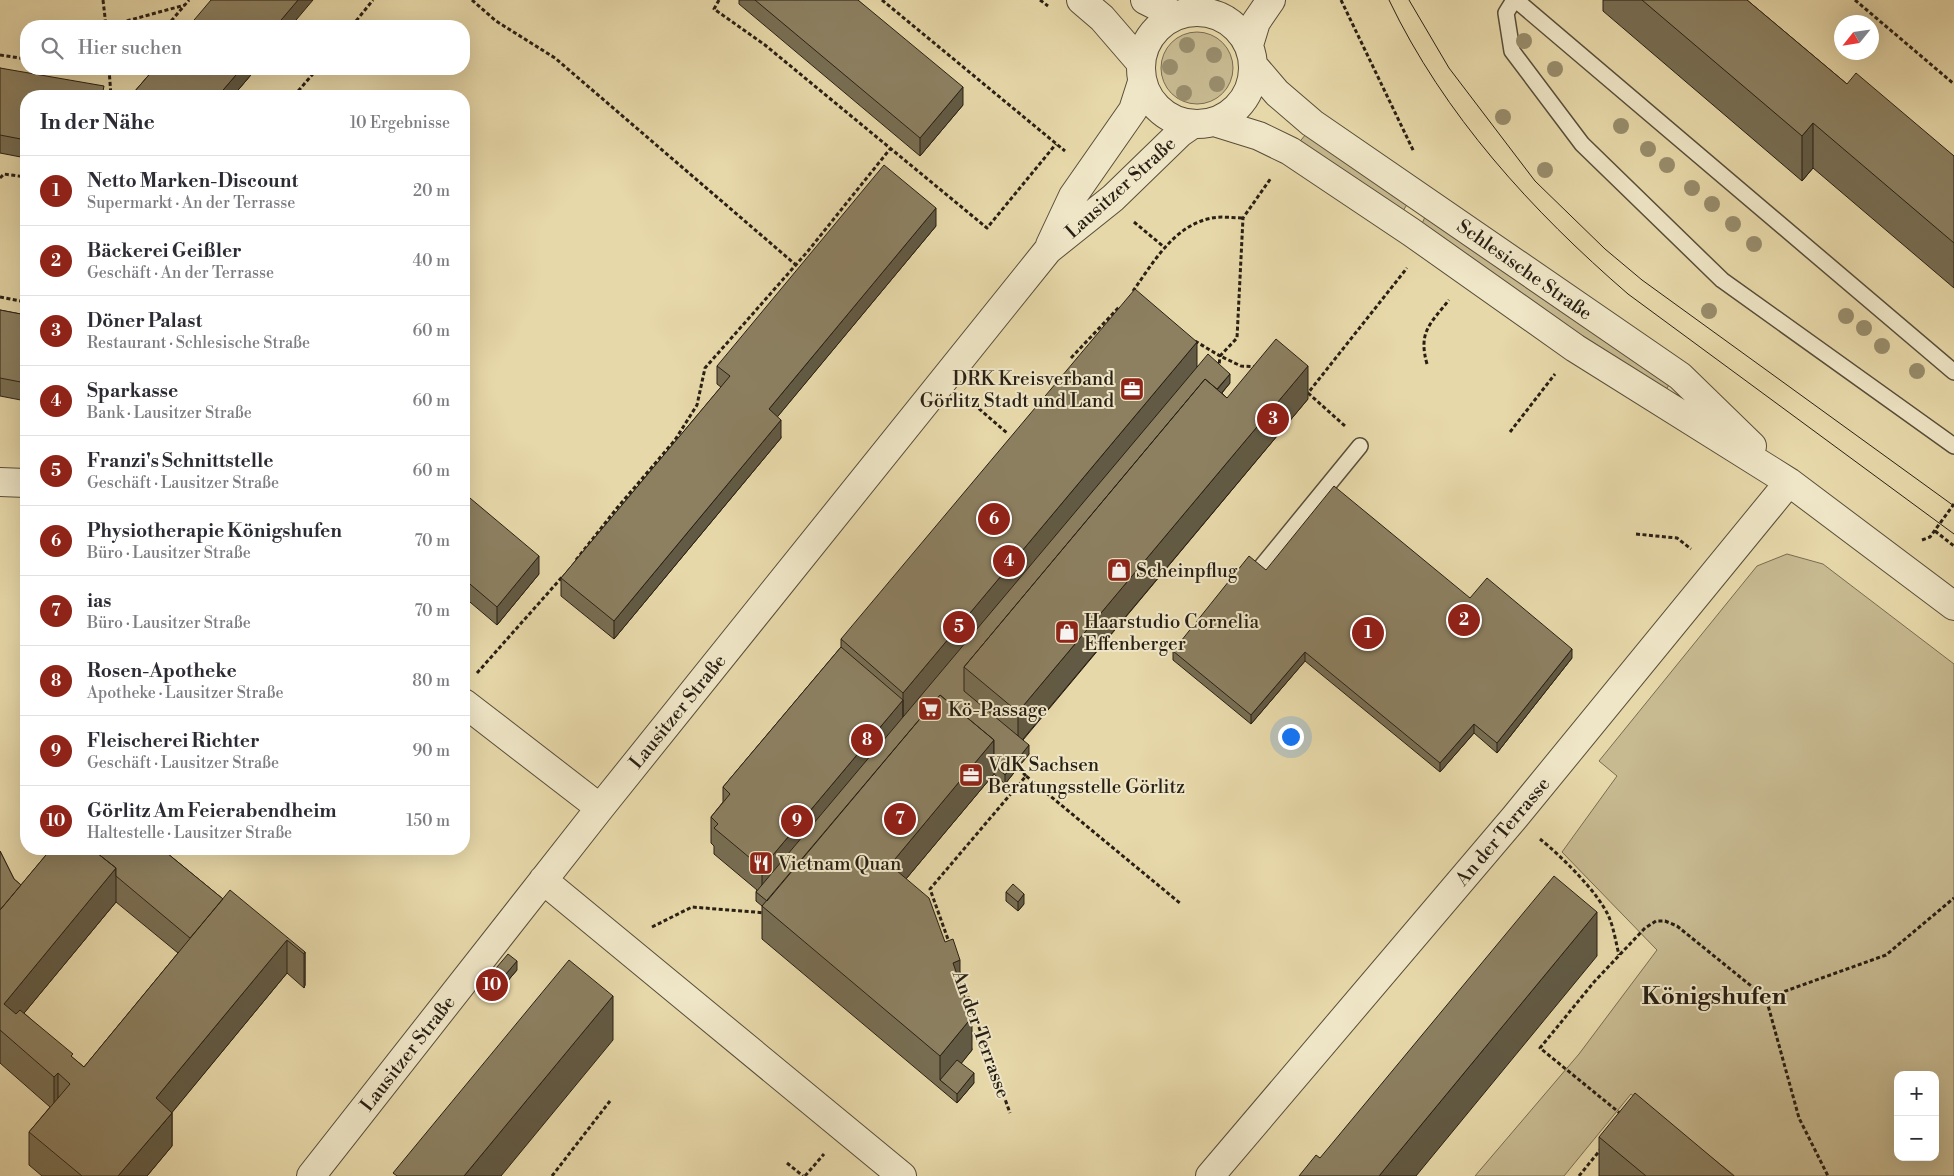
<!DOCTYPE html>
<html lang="de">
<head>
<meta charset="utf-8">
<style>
	body { margin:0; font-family:"Libre Bodoni",serif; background:#f2f2f3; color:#2b2b33 }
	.controls { position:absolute; right:15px; bottom:15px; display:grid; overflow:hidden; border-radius:10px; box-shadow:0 5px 20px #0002 }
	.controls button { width:45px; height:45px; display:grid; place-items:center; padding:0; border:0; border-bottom:1px solid #e1e1e2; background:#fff; color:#2b2b33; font:25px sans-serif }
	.compass { position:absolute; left:1834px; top:15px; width:45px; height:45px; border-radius:50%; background:#fff; box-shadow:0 5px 20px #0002; rotate:240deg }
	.you { position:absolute; left:1290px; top:736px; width:18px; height:18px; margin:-12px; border:4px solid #fff; border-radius:50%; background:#1a73e8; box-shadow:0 0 0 8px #1a73e833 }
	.badge { display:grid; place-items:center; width:32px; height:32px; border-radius:50%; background:#8f2418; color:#fff; font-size:16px; font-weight:700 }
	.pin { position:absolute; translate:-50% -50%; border:2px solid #fff; box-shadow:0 1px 5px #0006 }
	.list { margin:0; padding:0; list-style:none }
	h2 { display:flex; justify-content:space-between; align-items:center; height:65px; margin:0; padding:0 20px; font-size:21px }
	h2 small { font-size:16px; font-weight:400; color:#7c7c81 }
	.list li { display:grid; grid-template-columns:32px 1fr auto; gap:15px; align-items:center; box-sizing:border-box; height:70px; padding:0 20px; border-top:1px solid #e1e1e2 }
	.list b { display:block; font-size:19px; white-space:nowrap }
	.list p { margin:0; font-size:16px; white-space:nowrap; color:#7c7c81 }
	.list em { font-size:16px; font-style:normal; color:#7c7c81 }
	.icon { flex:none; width:28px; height:28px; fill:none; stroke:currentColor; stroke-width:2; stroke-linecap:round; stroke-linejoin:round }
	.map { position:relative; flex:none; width:1954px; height:1176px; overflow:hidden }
	.search { position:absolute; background:#fff; box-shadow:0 5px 20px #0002; left:20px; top:20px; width:450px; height:55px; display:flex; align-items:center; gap:12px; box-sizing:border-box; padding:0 18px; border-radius:20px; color:#7c7c81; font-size:19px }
	.panel { position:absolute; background:#fff; box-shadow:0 5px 20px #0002; left:20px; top:90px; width:450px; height:765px; border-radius:20px }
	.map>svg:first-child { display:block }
	.green { fill:#c7b990; stroke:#786c52; fill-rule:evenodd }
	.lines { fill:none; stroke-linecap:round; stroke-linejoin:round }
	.service-casing { stroke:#584e39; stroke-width:18 }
	.minor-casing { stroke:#584e39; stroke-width:30 }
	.path { stroke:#292014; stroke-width:3; stroke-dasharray:4 2.5; stroke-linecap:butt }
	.service { stroke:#efe6c7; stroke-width:15 }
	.minor { stroke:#efe6c7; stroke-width:28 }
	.tram { stroke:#292014; stroke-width:1 }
	.tree { fill:#988c6b }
	.wall { fill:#786e53; stroke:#292014; fill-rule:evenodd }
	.shaded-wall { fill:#625a44; stroke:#292014 }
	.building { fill:#8c8061; stroke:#292014 }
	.labels { text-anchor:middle; stroke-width:4; stroke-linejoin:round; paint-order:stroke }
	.street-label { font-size:19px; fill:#292014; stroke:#efe6c7 }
	.poi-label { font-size:19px; fill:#292014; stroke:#efe6c7; text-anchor:start }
	.district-label { font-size:24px; font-weight:bold; fill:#292014; stroke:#efe6c7 }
</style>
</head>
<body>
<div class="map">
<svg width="1954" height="1176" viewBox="0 0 1954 1176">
	<rect width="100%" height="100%" fill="#e7d8a9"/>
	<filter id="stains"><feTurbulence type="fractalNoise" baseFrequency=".004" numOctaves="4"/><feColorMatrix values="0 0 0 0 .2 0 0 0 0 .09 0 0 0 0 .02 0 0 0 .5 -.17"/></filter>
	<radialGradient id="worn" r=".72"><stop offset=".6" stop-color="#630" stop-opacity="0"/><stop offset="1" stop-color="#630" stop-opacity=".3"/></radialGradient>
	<path class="green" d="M1161 68a36 36 0 1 1 72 0a36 36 0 1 1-72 0Z
		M1306,134L1408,203L1401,214L1297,145Z
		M1425,217L1673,379L1665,391L1662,390L1420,228Z
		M1787,554L1823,564L1954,664V1176H1735L1631,1094L1564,1176H1475L1579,1054L1657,950L1562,852L1617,776L1599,761L1757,566ZM1898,1075H1935V1157H1898Z"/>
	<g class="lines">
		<defs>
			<path id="service" d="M1514,0L1506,13L1512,51L1582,144L1722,280L1954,446
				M1516,0L1954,372
				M1257,572L1360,446"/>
			<path id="minor" d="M1081,0L1102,18L1140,62
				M1145,0L1175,15
				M1141 68a56 56 0 1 1 112 0a56 56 0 1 1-112 0Z
				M1249,45L1256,22L1271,0
				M1253,65L1277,93L1312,123L1680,376L1752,446
				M1214,122L1259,136L1290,151L1411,232L1575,348L1789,482L1954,606
				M1050,245L1073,196L1133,110L1142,82
				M0,482L26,483
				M464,703L600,808
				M543,880L902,1176
				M311,1176L600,808L1048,250L1113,198L1180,133L1193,124
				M1210,1176L1515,817L1789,482"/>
		</defs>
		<use href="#service" class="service-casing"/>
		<use href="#minor" class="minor-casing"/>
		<path class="path" d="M103,0L106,26
			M472,0L496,21L555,58L796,265
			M719,0L714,9L765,45L987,228L1056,144
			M882,0L1065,151
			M1040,0L1048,6
			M1341,0L1414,152
			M1855,0L1954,84
			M108,26L185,5
			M167,26L189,0
			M352,26L373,0
			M0,55L26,59
			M93,69L130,73L133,69
			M109,69L111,96
			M294,96L317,69
			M0,178L4,174L26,177
			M1134,222L1164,247
			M1133,291C1153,263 1174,225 1212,218C1221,216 1233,218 1243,218
			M0,297L26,302
			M1195,341L1220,356L1219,366
			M1071,358L1120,306
			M1427,364C1418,332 1430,324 1449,300
			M1257,367L1241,366L1220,356L1237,338L1243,218L1271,178
			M1305,391L1308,393L1407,268
			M1308,393L1345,426
			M969,400L1007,433
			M1510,432L1555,374
			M1935,531L1954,546
			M1636,534L1677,538L1691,549
			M1922,540L1930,537L1954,504
			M576,560L617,508L675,440L697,405L705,368L808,251L890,149
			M477,673L563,576
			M1019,768L1026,776
			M1540,839C1561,856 1598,892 1609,917C1614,929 1616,943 1619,955
			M652,927L692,907L766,913
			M950,945L930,889L1026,776L1181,904
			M959,972L1010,1113
			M1766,998L1886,955L1954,898
			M1621,1114L1540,1048L1594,982L1645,928L1656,921H1665L1677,926L1766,998L1799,1118L1828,1176
			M787,1163L803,1176
			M552,1176L610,1101
			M805,1176L824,1154
			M1579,1176L1601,1149"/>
		<use href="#service" class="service"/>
		<use href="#minor" class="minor"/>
		<path class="tram" d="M1389,0C1444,115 1532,211 1628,294L1954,534
			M1409,0L1449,68L1535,181L1605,249L1642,280L1954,506"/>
	</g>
	<g class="tree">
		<circle cx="1524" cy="41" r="8"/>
		<circle cx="1187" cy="45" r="8"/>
		<circle cx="1214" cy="55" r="8"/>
		<circle cx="1170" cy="67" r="8"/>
		<circle cx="1555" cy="69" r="8"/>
		<circle cx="1217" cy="84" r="8"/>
		<circle cx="1184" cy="93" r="8"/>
		<circle cx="1503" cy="117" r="8"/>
		<circle cx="1621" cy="126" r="8"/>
		<circle cx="1648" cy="149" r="8"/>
		<circle cx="1667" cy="165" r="8"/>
		<circle cx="1545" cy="170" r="8"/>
		<circle cx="1692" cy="188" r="8"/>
		<circle cx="1712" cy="204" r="8"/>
		<circle cx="1733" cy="224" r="8"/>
		<circle cx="1754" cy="244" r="8"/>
		<circle cx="1709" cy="311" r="8"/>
		<circle cx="1846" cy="316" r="8"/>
		<circle cx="1864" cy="328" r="8"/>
		<circle cx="1882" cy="346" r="8"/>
		<circle cx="1917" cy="371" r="8"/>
	</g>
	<path class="wall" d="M739,0H858L963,105L920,156L739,4Z
		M1603,0H1747L1847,84L1954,156V288L1813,168L1802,181L1603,11Z
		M0,68L104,96H26V158L0,153Z
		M154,69H256L233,96H135V91Z
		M936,226L777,417L781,438L614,639L561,596V578L721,387L717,384V366Z
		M0,310L26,315V401L0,396Z
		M1197,367L1230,383L1222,393L1227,398L1308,399L1023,740L1029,754L1005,784L994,774L906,879L960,983L972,1050L961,1063L974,1083L957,1103L762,939V906L756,901V892L757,890L714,854V846L711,843V817L723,802V787L841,647V639Z
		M464,493L539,574L497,625L464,597Z
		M1266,570L1470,598L1572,658L1497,753L1474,733L1440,772L1305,661L1251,724L1173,660V651Z
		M46,849H162L223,899L305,952V985L304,988L287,973L172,1112V1146L147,1176H42L29,1165V1132L50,1107L0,1063V851L14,879L21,885L46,855ZM116,902L178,953L84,1067L73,1058L24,1013Z
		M1006,892L1024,904L1018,911L1006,901Z
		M517,970L500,990L491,983V974Z
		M1599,1137L1734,1176H1599Z"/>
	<path class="shaded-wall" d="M298,0H313L291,26H276Z
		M241,69H256L233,96H218Z
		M963,87V105L920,156V138Z
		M1813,123V168L1802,181V136Z
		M936,208V226L769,427V409Z
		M1197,342V375L903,726V693Z
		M1308,366V399L1018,745V712Z
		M1230,374V383L981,680Z
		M781,420V438L614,639V621Z
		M539,556V574L497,625V607Z
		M1572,649V658L1497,753V743Z
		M1305,652V661L1251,724V715Z
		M903,700V726L762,894V868Z
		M1474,724V733L1440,772V763Z
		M994,740V774L890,898V865Z
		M1029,745V754L1005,784V775Z
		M116,868V902L6,1035L4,1004Z
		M1024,894V904L1018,911V902Z
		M1597,912V956L1416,1176H1379Z
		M287,940V973L156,1132V1098Z
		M305,952V985L304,988V954Z
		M960,960V994L953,963Z
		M517,961V970L500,990V981Z
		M613,996V1040L501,1176H464Z
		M972,1017V1050L945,1084L940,1080V1056Z
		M58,1073V1106L54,1110V1077Z
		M974,1073V1083L957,1103V1094Z
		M172,1113V1146L147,1176H118Z"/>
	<path class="building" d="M211,0H298L276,26H189Z
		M755,0H858L963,87L920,138Z
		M1642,0H1747L1847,84L1856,73L1954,156V243L1813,123L1802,136Z
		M0,68L104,86L102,96H26V140L0,135Z
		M154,69H241L218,96H141L135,91Z
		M884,165L936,208L769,409L781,420L614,621L561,578L730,376L717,366Z
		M1135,289L1197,342L903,693L841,639Z
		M0,310L26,315V383L0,378Z
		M1276,339L1308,366L1018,712L964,667L1205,379L1227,398Z
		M1208,354L1230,374L1217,389L1205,379L964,667V691L1029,745L1005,775L994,765V740L940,695L767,901L756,892Z
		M1334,486L1470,598L1487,578L1572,649L1497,743L1474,724L1440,763L1305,652L1251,715L1173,651L1249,556L1266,570Z
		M464,493L539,556L497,607L464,579Z
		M841,647L903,700L762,868L714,828L718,824L711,817L730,794L723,787Z
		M940,695L994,740L890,865L929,898L945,942L953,939L960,960L953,963L972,1017L940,1056L762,906Z
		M51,849H92L116,868L4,1004L16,1014L20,1010L73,1054L71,1056L84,1067L230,890L305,952L304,954L287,940L156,1098L172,1113L118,1176H82L29,1132L70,1084L58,1073L54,1077L0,1030V910Z
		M92,849H162L223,899L190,938L116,876V868Z
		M0,851L14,879L21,885L0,910Z
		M1554,876L1597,912L1379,1176H1299L1316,1155L1320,1158Z
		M1013,884L1024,894L1018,902L1006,892Z
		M508,954L517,961L500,981L491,974Z
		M569,960L613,996L464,1176H397L393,1173Z
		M957,1060L974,1073L957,1094L940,1080Z
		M1635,1093L1734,1176H1646L1599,1137Z"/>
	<defs>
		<symbol id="office-square" viewBox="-11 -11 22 22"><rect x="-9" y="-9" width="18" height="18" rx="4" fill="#8f2418" stroke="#efe6c7"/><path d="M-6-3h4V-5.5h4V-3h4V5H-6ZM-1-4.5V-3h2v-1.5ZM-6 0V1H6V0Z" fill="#fff"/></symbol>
		<symbol id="shop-square" viewBox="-11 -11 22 22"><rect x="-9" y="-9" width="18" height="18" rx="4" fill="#8f2418" stroke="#efe6c7"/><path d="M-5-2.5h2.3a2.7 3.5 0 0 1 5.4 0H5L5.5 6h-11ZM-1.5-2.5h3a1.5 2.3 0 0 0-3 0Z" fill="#fff"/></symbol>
		<symbol id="supermarket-square" viewBox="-11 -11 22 22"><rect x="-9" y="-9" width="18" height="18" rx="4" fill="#8f2418" stroke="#efe6c7"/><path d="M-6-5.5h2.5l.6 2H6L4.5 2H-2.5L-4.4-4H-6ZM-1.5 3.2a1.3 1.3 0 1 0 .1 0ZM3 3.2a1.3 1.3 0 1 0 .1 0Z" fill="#fff"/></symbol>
		<symbol id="restaurant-square" viewBox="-11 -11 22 22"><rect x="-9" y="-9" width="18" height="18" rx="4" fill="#8f2418" stroke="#efe6c7"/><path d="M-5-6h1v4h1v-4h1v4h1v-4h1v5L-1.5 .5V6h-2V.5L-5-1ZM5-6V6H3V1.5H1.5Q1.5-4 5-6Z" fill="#fff"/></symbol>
	</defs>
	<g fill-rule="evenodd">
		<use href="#office-square" x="1118" y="375" width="28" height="28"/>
		<use href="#shop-square" x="1105" y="556" width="28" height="28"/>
		<use href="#shop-square" x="1053" y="618" width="28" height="28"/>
		<use href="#supermarket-square" x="916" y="695" width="28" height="28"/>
		<use href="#office-square" x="957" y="761" width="28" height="28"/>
		<use href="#restaurant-square" x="747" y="849" width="28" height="28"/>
	</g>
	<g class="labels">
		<g class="street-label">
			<text transform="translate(1120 187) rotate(-42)" y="7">Lausitzer Straße</text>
			<text transform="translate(1525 269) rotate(35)" y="7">Schlesische Straße</text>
			<text transform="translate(677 711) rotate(-51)" y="7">Lausitzer Straße</text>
			<text transform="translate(1502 831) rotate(-50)" y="7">An der Terrasse</text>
			<text transform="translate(982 1034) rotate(70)" y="7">An der Terrasse</text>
			<text transform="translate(407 1053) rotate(-52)" y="7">Lausitzer Straße</text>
		</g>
		<g class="poi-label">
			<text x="1114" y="385" text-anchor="end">DRK Kreisverband<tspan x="1114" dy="22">Görlitz Stadt und Land</tspan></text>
			<text x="1136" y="577">Scheinpflug</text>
			<text x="1084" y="628">Haarstudio Cornelia<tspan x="1084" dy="22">Effenberger</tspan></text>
			<text x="948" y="716">Kö-Passage</text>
			<text x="988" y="771">VdK Sachsen<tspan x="988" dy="22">Beratungsstelle Görlitz</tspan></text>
			<text x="778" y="870">Vietnam Quan</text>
		</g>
		<g class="district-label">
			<text x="1714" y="1004">Königshufen</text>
		</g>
	</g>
	<rect width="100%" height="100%" filter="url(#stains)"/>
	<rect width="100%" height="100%" fill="url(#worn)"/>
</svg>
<div class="controls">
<button>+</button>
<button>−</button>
</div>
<svg class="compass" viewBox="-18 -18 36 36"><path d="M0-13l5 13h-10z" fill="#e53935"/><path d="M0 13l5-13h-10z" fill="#7c7c81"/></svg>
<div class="you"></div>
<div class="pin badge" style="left:1368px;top:633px">1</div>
<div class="pin badge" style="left:1464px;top:620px">2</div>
<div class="pin badge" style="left:1273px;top:419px">3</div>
<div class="pin badge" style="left:1009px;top:561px">4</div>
<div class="pin badge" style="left:959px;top:627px">5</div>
<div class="pin badge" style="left:994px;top:519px">6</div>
<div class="pin badge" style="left:900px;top:819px">7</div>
<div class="pin badge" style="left:867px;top:740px">8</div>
<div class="pin badge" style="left:797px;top:821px">9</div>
<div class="pin badge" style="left:492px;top:985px">10</div>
<div class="search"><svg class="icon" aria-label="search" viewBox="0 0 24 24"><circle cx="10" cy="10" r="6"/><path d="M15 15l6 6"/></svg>Hier suchen</div>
<section class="panel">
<h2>In der Nähe<small>10 Ergebnisse</small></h2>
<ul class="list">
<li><span class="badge">1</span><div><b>Netto Marken-Discount</b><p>Supermarkt · An der Terrasse</p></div><em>20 m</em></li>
<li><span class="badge">2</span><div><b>Bäckerei Geißler</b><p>Geschäft · An der Terrasse</p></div><em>40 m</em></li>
<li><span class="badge">3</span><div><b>Döner Palast</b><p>Restaurant · Schlesische Straße</p></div><em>60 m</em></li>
<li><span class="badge">4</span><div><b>Sparkasse</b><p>Bank · Lausitzer Straße</p></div><em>60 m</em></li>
<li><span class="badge">5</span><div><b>Franzi's Schnittstelle</b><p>Geschäft · Lausitzer Straße</p></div><em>60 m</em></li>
<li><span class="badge">6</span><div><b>Physiotherapie Königshufen</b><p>Büro · Lausitzer Straße</p></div><em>70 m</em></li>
<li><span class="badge">7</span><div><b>ias</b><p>Büro · Lausitzer Straße</p></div><em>70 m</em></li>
<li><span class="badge">8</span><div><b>Rosen-Apotheke</b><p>Apotheke · Lausitzer Straße</p></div><em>80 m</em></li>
<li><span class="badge">9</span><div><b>Fleischerei Richter</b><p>Geschäft · Lausitzer Straße</p></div><em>90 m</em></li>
<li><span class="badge">10</span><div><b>Görlitz Am Feierabendheim</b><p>Haltestelle · Lausitzer Straße</p></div><em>150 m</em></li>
</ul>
</section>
</div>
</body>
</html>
